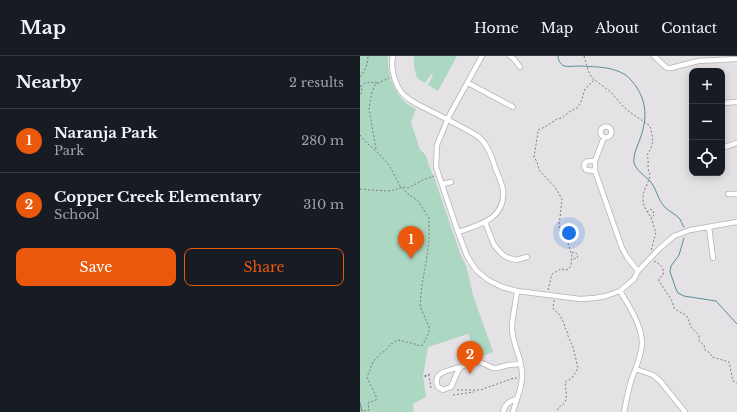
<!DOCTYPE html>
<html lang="en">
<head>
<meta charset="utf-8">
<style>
	body { margin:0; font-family:"Libre Baskerville",serif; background:#242831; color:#f1f3f6 }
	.controls { position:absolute; right:12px; top:12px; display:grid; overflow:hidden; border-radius:8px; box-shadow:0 2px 10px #0003 }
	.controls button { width:36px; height:36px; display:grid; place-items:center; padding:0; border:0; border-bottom:1px solid #363941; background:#171b24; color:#f1f3f6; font:20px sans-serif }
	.you { position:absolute; left:209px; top:177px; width:14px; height:14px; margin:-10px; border:3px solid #fff; border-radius:50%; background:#1a73e8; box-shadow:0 0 0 6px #1a73e833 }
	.badge { display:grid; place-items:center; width:26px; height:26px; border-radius:50%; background:#ea580c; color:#fff; font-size:13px; font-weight:700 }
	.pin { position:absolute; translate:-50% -33px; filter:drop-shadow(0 1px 2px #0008) }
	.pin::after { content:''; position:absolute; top:21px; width:14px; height:12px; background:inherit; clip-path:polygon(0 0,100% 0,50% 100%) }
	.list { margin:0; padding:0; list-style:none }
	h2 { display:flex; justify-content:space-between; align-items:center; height:52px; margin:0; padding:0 16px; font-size:17px }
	h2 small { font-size:13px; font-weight:400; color:#9ea1a6 }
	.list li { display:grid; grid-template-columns:26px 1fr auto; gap:12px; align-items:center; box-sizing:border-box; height:64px; padding:0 16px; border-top:1px solid #363941 }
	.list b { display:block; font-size:15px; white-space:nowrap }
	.list p { margin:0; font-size:13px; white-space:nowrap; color:#9ea1a6 }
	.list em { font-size:13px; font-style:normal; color:#9ea1a6 }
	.actions { display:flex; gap:8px; padding:12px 16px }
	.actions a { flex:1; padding:9px 0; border:1px solid #ea580c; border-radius:8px; text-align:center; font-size:14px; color:#ea580c }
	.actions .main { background:#ea580c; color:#fff }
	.icon { flex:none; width:22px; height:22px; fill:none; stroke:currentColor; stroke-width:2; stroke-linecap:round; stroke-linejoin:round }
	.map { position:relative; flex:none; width:377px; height:356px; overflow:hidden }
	header { display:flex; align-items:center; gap:24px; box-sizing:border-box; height:56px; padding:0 20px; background:#171b24; border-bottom:1px solid #363941 }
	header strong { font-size:19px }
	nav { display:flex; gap:22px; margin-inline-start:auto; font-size:14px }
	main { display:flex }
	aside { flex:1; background:#171b24 }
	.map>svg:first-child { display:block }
	.green { fill:#acd7c2 }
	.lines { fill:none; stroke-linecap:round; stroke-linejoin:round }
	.stream { stroke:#569096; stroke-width:1 }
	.minor-casing { stroke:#b5b3b6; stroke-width:6 }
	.path { stroke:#7d7c7e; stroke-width:1; stroke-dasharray:2 2; stroke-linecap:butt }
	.minor { stroke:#fff; stroke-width:4.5 }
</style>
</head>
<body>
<header>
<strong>Map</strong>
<nav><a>Home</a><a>Map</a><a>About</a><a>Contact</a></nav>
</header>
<main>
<aside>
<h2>Nearby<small>2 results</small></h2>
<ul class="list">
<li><span class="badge">1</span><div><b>Naranja Park</b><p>Park</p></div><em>280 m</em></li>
<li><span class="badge">2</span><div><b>Copper Creek Elementary</b><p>School</p></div><em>310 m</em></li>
</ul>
<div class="actions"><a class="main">Save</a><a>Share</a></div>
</aside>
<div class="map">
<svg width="377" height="356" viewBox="0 0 377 356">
	<rect width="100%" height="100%" fill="#e4e2e5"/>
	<path class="green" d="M0,0H28C27,15 32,33 43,44C46,48 52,51 56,53L51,66L60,94C69,100 66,104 70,112C71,115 73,118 74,121L101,200L106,209L113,239L133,296L117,302L108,278L68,291L63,320L66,341L53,348L54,356H0Z
		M54,0H97L78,35L68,29L73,19L71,18L65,27L57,22L54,10Z"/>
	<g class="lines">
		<path class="stream" d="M198,0C198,4 200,8 204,10C208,11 214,10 219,10C236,11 259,10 271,24C287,42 288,61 280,83C277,91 273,99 274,107C276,114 285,120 290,125C296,132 298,143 303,149C307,155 315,157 320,163C321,165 322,168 324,171
			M324,182L319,199L311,210L310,216L316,233L318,237L324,240L356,245L377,268
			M0,347L2,356"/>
		<defs>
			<path id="minor" d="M33,0C30,12 35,29 43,38C49,45 59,49 67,53C84,62 103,71 119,81C129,90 132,102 136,114C139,121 142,127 143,134C146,163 119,169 98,176
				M122,0L89,60L77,89L76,111L98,176L107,200L116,214L128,224L142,231L157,235L220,243L235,242L246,240L260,235L274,223L278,215L299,193L314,180L330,174L377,166
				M150,0L154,3L160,11
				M294,0L307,12H311L338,5L377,3
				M108,27L153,51
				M362,47L377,46
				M240.5 76a5.5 5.5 0 1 1 11 0a5.5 5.5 0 1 1-11 0Z
				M244,81L235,105V115L262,192L267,201L278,215
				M362,92L377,87
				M235,105C230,105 225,104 224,110L226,114L235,115
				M83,128L91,126
				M368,138H377
				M125,166L134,189L141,197L146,201L156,204L167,201
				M349,171L353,202
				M260,235C269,250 281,268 282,286C282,300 275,313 271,325C268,335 266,346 264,356
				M108,298L111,305L114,306H120L133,312H137L148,309L161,308
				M101,311L98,315L91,331L83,334L78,331C71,316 90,314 101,311L114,306
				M276,313L293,319L300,325L325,356
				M143,356C145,348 149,345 157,343
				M153,356C156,344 162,333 162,320C163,303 152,288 152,272C152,261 156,246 157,235"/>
		</defs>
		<use href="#minor" class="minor-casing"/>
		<path class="path" d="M224,0L228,14L232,22L251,36L261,48L267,54L290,70L291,73L293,85L291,92L287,99C289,105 288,106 288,111C288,115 290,117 290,120C288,129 282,135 283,144C283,152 289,157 292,164C293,168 294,172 296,176L291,195
			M0,21C5,15 8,8 8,0
			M0,29C2,32 3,35 0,39
			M1,31L5,27L16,26V28L29,22
			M0,79L7,87L18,97L29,109L40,130L48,138L58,145L69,162V184L66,207L62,228L60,250L69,271V276L63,289L60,290L55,288L38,284L31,288L25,295L21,297L13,306L7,321L10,328L16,340V344L8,347L9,354L2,355L0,351
			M16,93L9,53C10,46 12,33 16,28
			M0,133L8,134L30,135L43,131L48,132L63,124L74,120
			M287,156L291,153L293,155L294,159L291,162
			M212,197L215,196L218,199L217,202L213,203
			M294,205C300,208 305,212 303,219L299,223V225L312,245L314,252L318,255L324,258L327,260L331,271L339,279V285L344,289L345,294L350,297L352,301L369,306L373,325L377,327
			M188,234L192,218L201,213L207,214L209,213L211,209L212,200L208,187L200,176L199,167L200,162L202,143L195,131L179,114L177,106L174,101L178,76V74L185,71L197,63L202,62L209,56L217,52L221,46L225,33L234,24
			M194,244L193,252L194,254L199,258L204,267L205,272L207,275L208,280L213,291L218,312L212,322L205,326C205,332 208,340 205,346C202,351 198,349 197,356
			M70,318L64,320V321L69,319L71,332L73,331
			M97,334H120L154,322H157
			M93,339L114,336"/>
		<use href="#minor" class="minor"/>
	</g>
</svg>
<div class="controls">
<button>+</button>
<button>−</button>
<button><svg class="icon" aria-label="locate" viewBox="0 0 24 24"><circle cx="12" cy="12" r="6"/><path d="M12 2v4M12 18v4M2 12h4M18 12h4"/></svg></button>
</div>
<div class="you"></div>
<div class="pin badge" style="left:51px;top:203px">1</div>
<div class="pin badge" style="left:110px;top:318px">2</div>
</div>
</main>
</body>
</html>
